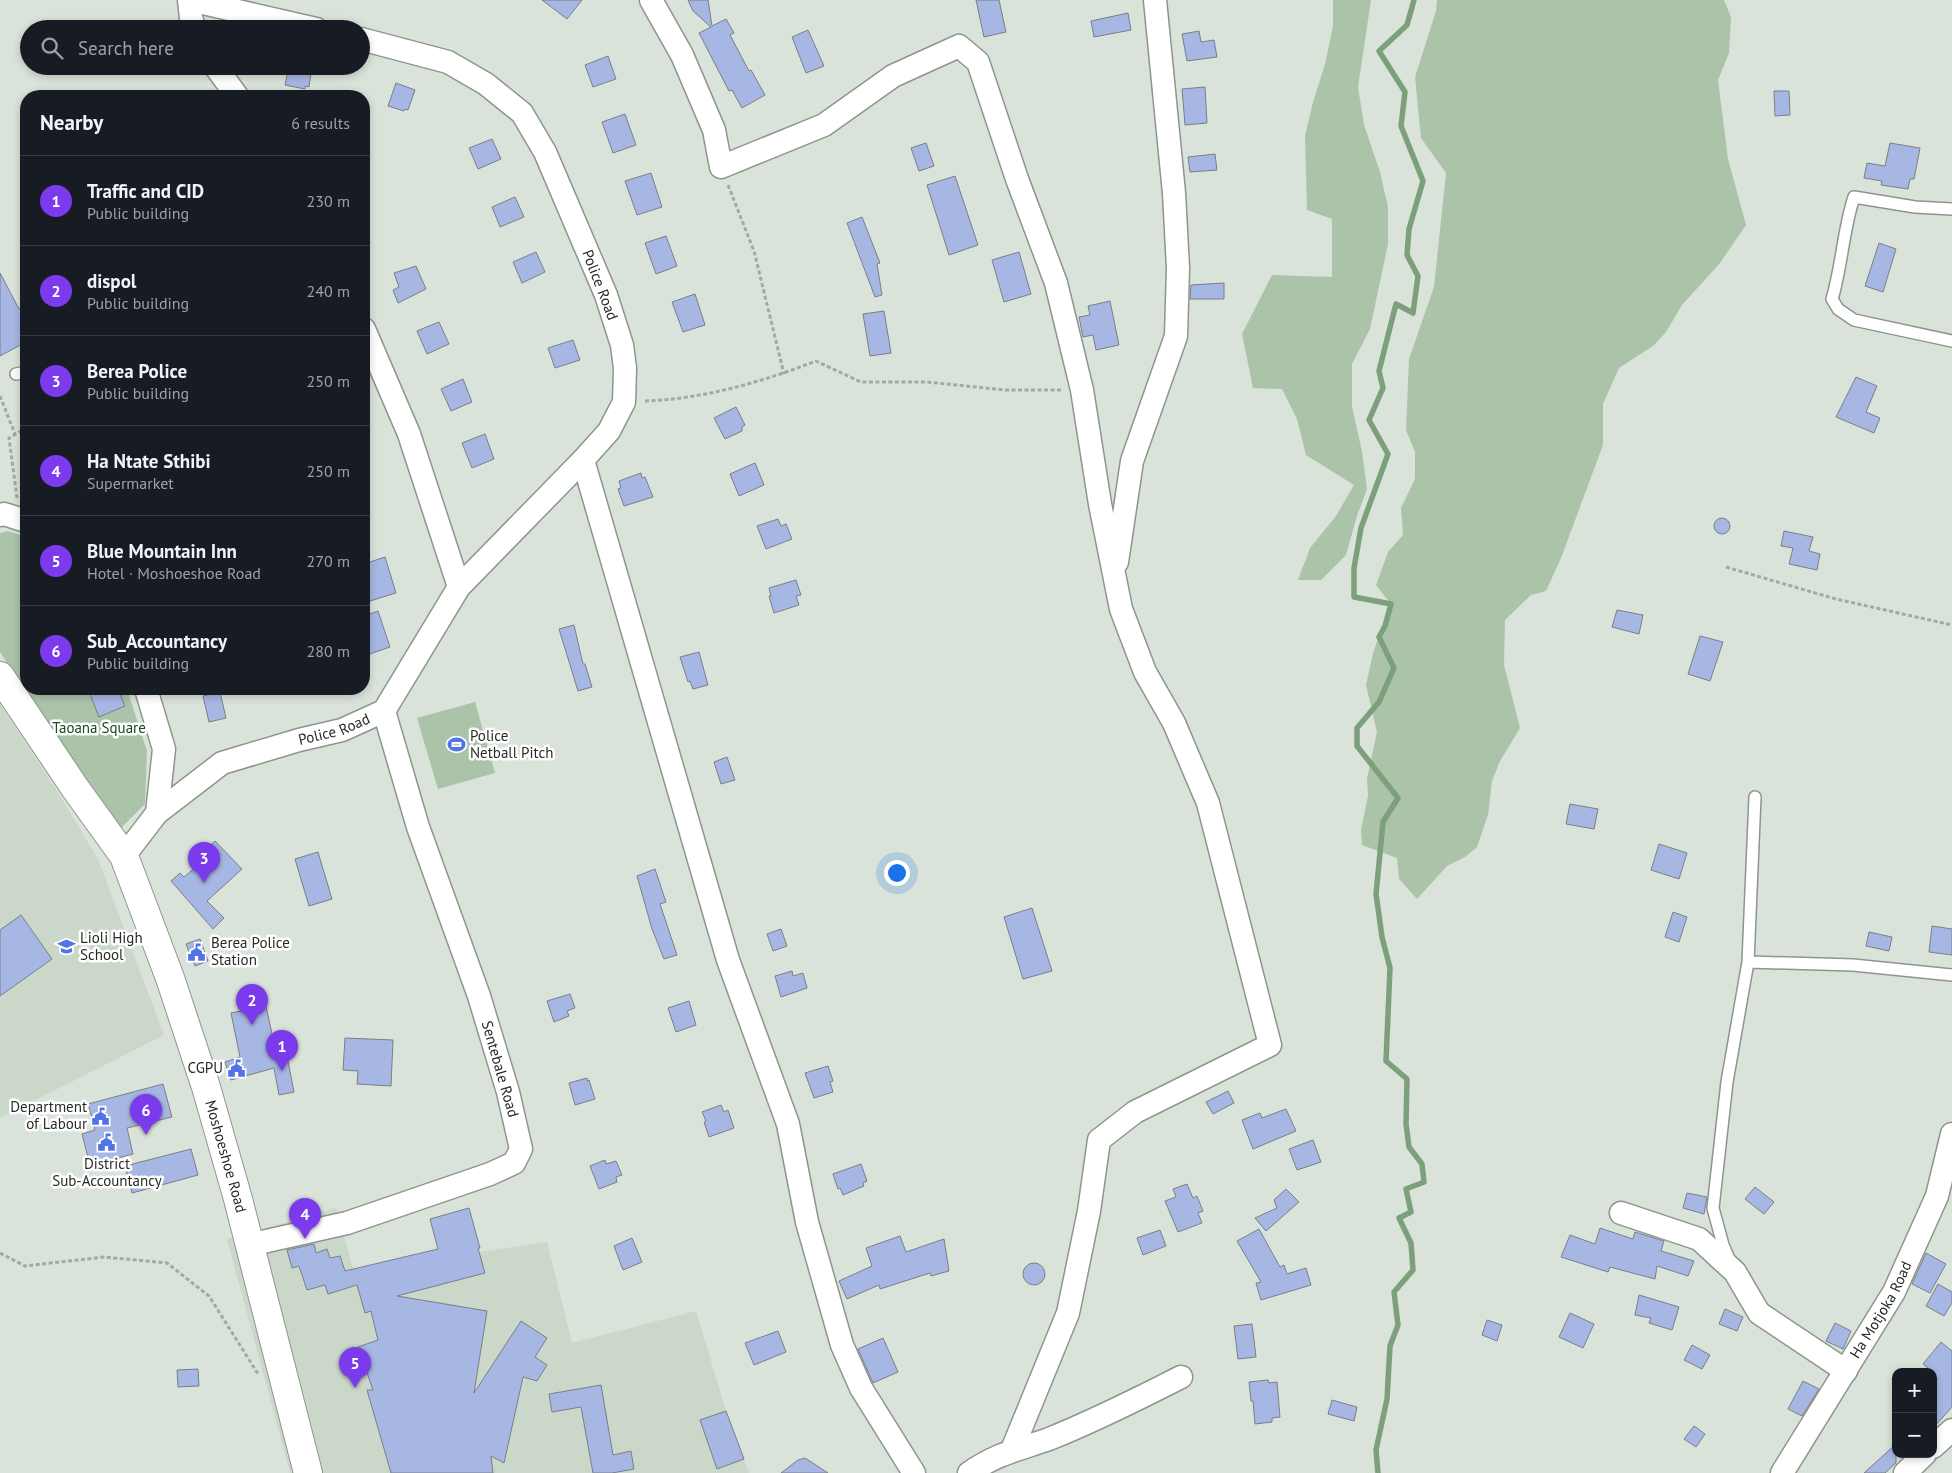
<!DOCTYPE html>
<html lang="en">
<head>
<meta charset="utf-8">
<style>
	body { margin:0; font-family:"PT Sans",sans-serif; background:#242831; color:#f1f3f6 }
	.controls { position:absolute; right:15px; bottom:15px; display:grid; overflow:hidden; border-radius:10px; box-shadow:0 2px 8px #0003 }
	.controls button { width:45px; height:45px; display:grid; place-items:center; padding:0; border:0; border-bottom:1px solid #363941; background:#171b24; color:#f1f3f6; font:25px sans-serif }
	.you { position:absolute; left:896px; top:872px; width:18px; height:18px; margin:-12px; border:4px solid #fff; border-radius:50%; background:#1a73e8; box-shadow:0 0 0 8px #1a73e833 }
	.badge { display:grid; place-items:center; width:32px; height:32px; border-radius:50%; background:#7c3aed; color:#fff; font-size:16px; font-weight:700 }
	.pin { position:absolute; translate:-50% -41px; filter:drop-shadow(0 1px 2px #0008) }
	.pin::after { content:''; position:absolute; top:26px; width:18px; height:15px; background:inherit; clip-path:polygon(0 0,100% 0,50% 100%) }
	.list { margin:0; padding:0; list-style:none }
	h2 { display:flex; justify-content:space-between; align-items:center; height:65px; margin:0; padding:0 20px; font-size:21px }
	h2 small { font-size:16px; font-weight:400; color:#9ea1a6 }
	.list li { display:grid; grid-template-columns:32px 1fr auto; gap:15px; align-items:center; box-sizing:border-box; height:90px; padding:0 20px; border-top:1px solid #363941 }
	.list b { display:block; font-size:19px; white-space:nowrap }
	.list p { margin:0; font-size:16px; white-space:nowrap; color:#9ea1a6 }
	.list em { font-size:16px; font-style:normal; color:#9ea1a6 }
	.icon { flex:none; width:28px; height:28px; fill:none; stroke:currentColor; stroke-width:2; stroke-linecap:round; stroke-linejoin:round }
	.map { position:relative; flex:none; width:1952px; height:1473px; overflow:hidden }
	.search { position:absolute; background:#171b24; box-shadow:0 2px 8px #0003; left:20px; top:20px; width:350px; height:55px; display:flex; align-items:center; gap:12px; box-sizing:border-box; padding:0 18px; border-radius:28px; color:#9ea1a6; font-size:19px }
	.panel { position:absolute; background:#171b24; box-shadow:0 2px 8px #0003; left:20px; top:90px; width:350px; height:605px; border-radius:20px }
	.map>svg:first-child { display:block }
	.built { fill:#cad7c9 }
	.green { fill:#aac3a9 }
	.lines { fill:none; stroke-linecap:round; stroke-linejoin:round }
	.stream { stroke:#7da07c; stroke-width:5.5 }
	.building { fill:#a7b7e3; stroke:#7a7e87 }
	.lane-casing { stroke:#8e958d; stroke-width:14 }
	.street-casing { stroke:#8e958d; stroke-width:25 }
	.secondary-casing { stroke:#8e958d; stroke-width:30 }
	.path { stroke:#a2a9a2; stroke-width:3; stroke-dasharray:4 2.5; stroke-linecap:butt }
	.lane { stroke:#fff; stroke-width:11 }
	.street { stroke:#fff; stroke-width:22 }
	.secondary { stroke:#fff; stroke-width:28 }
	.labels { text-anchor:middle; stroke-width:5; stroke-linejoin:round; paint-order:stroke }
	.street-label { font-size:15px; fill:#272a27; stroke:#fff }
	.park-label { font-size:15px; fill:#174a19; stroke:#fff }
	.poi-label { font-size:15px; fill:#272a27; stroke:#fff; text-anchor:start }
</style>
</head>
<body>
<div class="map">
<svg width="1952" height="1473" viewBox="0 0 1952 1473">
	<rect width="100%" height="100%" fill="#dae3da"/>
	<path class="built" d="M0,704L56,789L98,859L164,1035L0,1118Z
		M336,1208L358,1286L480,1252L547,1242L572,1343L696,1311L726,1411L749,1473H290L227,1239Z"/>
	<path class="green" d="M1333,0H1371L1358,87L1364,125L1380,172L1388,207V244L1370,329L1352,364V406L1362,452L1367,489L1357,516L1346,555L1321,580H1298L1310,548L1336,516L1354,485L1306,455L1297,419L1282,389L1253,388L1242,334L1272,275L1332,277V219L1307,210L1305,136L1313,102L1325,64L1333,26Z
		M1437,0H1724L1731,17L1729,53L1718,80L1728,159L1746,225L1720,263L1682,305L1666,332L1653,346L1619,368L1603,404V445L1561,558L1546,591L1531,595L1505,620L1504,665L1520,728L1500,761L1492,781L1488,815L1477,847L1465,857L1447,866L1417,899L1399,879L1397,858L1362,845L1361,830L1368,796L1367,779L1377,732L1366,685L1373,653L1391,604L1376,585L1388,552L1403,535L1401,508L1415,479V452L1406,430L1409,359L1434,287L1446,173L1421,138L1415,77L1436,11Z
		M8,531L26,537V689H127L147,751L145,804L120,829L15,676L0,652V533Z
		M475,702L495,773L438,789L417,718Z"/>
	<g class="lines">
		<path class="stream" d="M1378,1473L1376,1450L1387,1399L1390,1346L1398,1325L1394,1292L1413,1270L1411,1243L1399,1218L1411,1212L1406,1189L1424,1182L1422,1164L1409,1147L1406,1124L1407,1079L1386,1061L1390,968L1382,937L1376,894L1383,822L1398,798L1357,746V728L1379,702L1394,668L1379,637L1385,626L1391,604L1354,597V568L1361,528L1388,454L1369,420L1383,388L1379,371L1396,304L1413,313L1418,276L1407,255L1409,229L1423,181L1401,126L1405,92L1379,51L1407,25L1414,0"/>
	</g>
	<path class="building" d="M542,0H582L567,19Z
		M688,0H708L712,26L726,19L734,33L730,35L749,71L751,70L765,95L742,108L732,90L729,91L699,33L711,27L693,11Z
		M976,0H999L1006,32L984,37Z
		M1128,13L1131,30L1094,37L1091,21Z
		M808,30L824,66L806,73L792,37Z
		M1199,31L1201,42L1214,40L1217,57L1187,61L1182,34Z
		M608,56L616,79L593,87L585,65Z
		M289,66H312L309,87L305,86V89L285,85Z
		M396,83L415,90L408,110L405,109L404,111L388,106Z
		M1205,87L1207,123L1185,125L1182,89Z
		M1774,91H1789L1790,115L1775,116Z
		M625,114L636,145L613,153L602,122Z
		M492,139L501,159L478,169L469,148Z
		M926,143L934,166L919,171L911,148Z
		M1890,143L1920,148L1914,179H1910L1908,189L1881,185L1882,181L1864,178L1867,163L1885,166Z
		M1215,154L1217,170L1190,172L1188,157Z
		M651,173L662,207L637,215L625,181Z
		M955,176L978,245L949,255L927,185Z
		M515,197L524,217L500,227L492,207Z
		M862,217L880,263L877,264L882,295L875,297L847,223Z
		M666,236L677,266L656,274L645,243Z
		M1879,243L1896,249L1883,292L1865,286Z
		M536,252L545,272L522,283L513,262Z
		M1019,252L1031,294L1004,302L992,260Z
		M416,266L426,289L398,303L393,290L399,287L394,273Z
		M0,273L19,309L26,305V342L0,356Z
		M1224,283V299H1190L1191,285Z
		M695,294L705,325L683,332L672,302Z
		M1110,301L1119,345L1096,350L1093,335L1083,337L1079,317L1090,315L1088,306Z
		M884,311L891,353L870,356L863,314Z
		M439,322L449,344L427,354L417,331Z
		M573,340L580,360L555,368L548,348Z
		M1856,377L1877,386L1866,412L1880,418L1874,433L1836,417Z
		M463,379L472,402L451,411L441,389Z
		M736,407L745,425L742,427V431L725,439L714,418Z
		M485,434L494,459L472,468L462,443Z
		M755,463L764,485L739,496L730,474Z
		M641,473L642,478L645,477L653,497L624,506L618,489L621,488L619,481Z
		M1714 526a8 8 0 1 1 16 0a8 8 0 1 1-16 0Z
		M778,519L781,526L786,524L792,539L766,549L757,526Z
		M1784,531L1813,537L1809,551L1820,554L1817,570L1789,564L1793,548L1781,546Z
		M385,557L396,593L370,601L364,579V564Z
		M796,580L801,595L796,596L799,605L774,613L769,596H771L769,588Z
		M1617,610L1643,615L1639,634L1612,627Z
		M378,611L390,647L364,656V616Z
		M574,625L583,664H585L592,687L578,691L559,629Z
		M1700,636L1723,642L1710,681L1688,674Z
		M699,652L708,685L693,689L690,681L688,682L680,657Z
		M88,689H118L125,706L99,717Z
		M220,692L226,718L209,722L203,696Z
		M727,757L735,780L721,784L714,762Z
		M1570,804L1598,809L1594,829L1566,824Z
		M215,841L242,869L207,901L224,918L213,929L171,881L180,873L184,877L197,866L193,861Z
		M1659,844L1687,853L1679,879L1651,870Z
		M318,852L332,899L309,906L295,859Z
		M655,869L666,902L660,904L677,955L664,959L652,929L637,876Z
		M1032,908L1052,971L1023,979L1004,917Z
		M1673,912L1687,917L1679,942L1665,937Z
		M21,915L52,959L0,996V930Z
		M1932,926L1952,929V955L1929,952Z
		M781,929L787,946L773,951L767,934Z
		M1869,932L1892,937L1889,951L1866,946Z
		M200,939L208,961L195,966L186,944Z
		M792,971L793,976L803,973L807,988L781,997L775,976Z
		M570,994L575,1008L567,1011L569,1016L554,1022L547,1001Z
		M689,1001L696,1025L676,1032L668,1008Z
		M266,1006L275,1048L285,1046L294,1092L279,1095L274,1068L231,1080L225,1062L240,1057L231,1013Z
		M345,1038L393,1040L391,1086L357,1084L358,1071L343,1070Z
		M828,1066L833,1081L830,1082L833,1092L814,1098L805,1073Z
		M587,1078V1081L589,1080L595,1099L575,1105L569,1083Z
		M163,1084L172,1117L127,1128L133,1154L90,1165L82,1134L95,1130L88,1104Z
		M1228,1091L1234,1103L1213,1114L1206,1102Z
		M721,1105L724,1112L728,1110L734,1128L709,1137L704,1122L706,1121L702,1112Z
		M1286,1109L1296,1131L1253,1149L1242,1120L1260,1113L1262,1118Z
		M1313,1140L1321,1162L1297,1170L1289,1149Z
		M191,1149L198,1175L132,1193L125,1166Z
		M605,1160L606,1164L616,1161L622,1175L616,1177L617,1182L599,1189L590,1166Z
		M861,1164L867,1181L863,1183L864,1186L843,1195L840,1188L838,1189L833,1174Z
		M1187,1184L1193,1198L1197,1196L1203,1211L1198,1213L1202,1223L1178,1232L1165,1201L1176,1197L1173,1189Z
		M1755,1187L1774,1202L1764,1214L1745,1199Z
		M1286,1189L1299,1202L1266,1231L1255,1218L1277,1208L1274,1200Z
		M1687,1193L1707,1197L1704,1214L1683,1208Z
		M469,1208L480,1248H478L485,1273L397,1296L487,1311L474,1393L521,1321L547,1338L535,1357L547,1365L537,1381L523,1377L504,1463L491,1456L493,1473H391L367,1390H373L358,1347L378,1340L371,1311L365,1313L357,1285L328,1294L325,1285L307,1290L299,1266L292,1268L287,1250L314,1244L316,1253L327,1249L330,1258L340,1256L345,1271L438,1249L430,1219Z
		M1600,1228L1633,1239L1635,1232L1664,1241L1661,1251L1694,1261L1688,1276L1657,1266L1655,1279L1610,1267L1608,1272L1561,1257L1570,1235L1595,1244Z
		M1259,1229L1280,1267L1284,1265L1287,1274L1306,1268L1311,1285L1261,1300L1256,1283L1261,1282L1237,1241Z
		M1160,1230L1166,1246L1143,1255L1137,1238Z
		M900,1236L906,1252L944,1239L949,1271L931,1276L930,1273L880,1289L879,1285L847,1299L839,1281L872,1266L866,1248Z
		M632,1238L642,1262L623,1270L614,1246Z
		M1926,1253L1946,1264L1930,1293L1912,1284Z
		M1023 1274a11 11 0 1 1 22 0a11 11 0 1 1-22 0Z
		M1938,1284L1952,1292V1303L1944,1316L1926,1306Z
		M1639,1295L1679,1307L1672,1330L1649,1323L1651,1318L1635,1315Z
		M1725,1309L1743,1317L1737,1331L1719,1324Z
		M1570,1313L1594,1324L1583,1348L1559,1337Z
		M1487,1320L1502,1325L1497,1341L1482,1335Z
		M1835,1323L1851,1331L1843,1349L1826,1341Z
		M1252,1324L1256,1357L1238,1359L1234,1326Z
		M778,1331L786,1352L754,1365L745,1343Z
		M883,1338L898,1372L873,1383L858,1349Z
		M1941,1342L1952,1351V1407L1933,1428V1372L1923,1364Z
		M1692,1345L1710,1355L1702,1369L1684,1360Z
		M198,1369L199,1386L178,1387L177,1370Z
		M1268,1380L1269,1383L1277,1382L1280,1417L1272,1418V1422L1255,1424L1253,1401H1251L1249,1382Z
		M1803,1381L1819,1389L1802,1416L1788,1409Z
		M601,1385L613,1455L631,1451L634,1469L612,1473H593L581,1407L552,1412L549,1394Z
		M1332,1400L1357,1407L1354,1421L1328,1414Z
		M726,1411L744,1459L717,1469L700,1420Z
		M1694,1426L1705,1434L1696,1447L1684,1439Z
		M1896,1444V1463L1885,1473H1864Z
		M805,1458L828,1473H781L798,1460Z"/>
	<g class="lines">
		<defs>
			<path id="lane" d="M1952,209L1915,207L1854,197C1843,230 1842,266 1832,299L1838,309L1854,320L1952,341
				M16,374L26,372
				M1748,962L1755,797
				M1729,1259L1723,1245L1713,1208L1727,1082L1748,962L1853,965L1952,975"/>
			<g id="street">
				<path d="M189,0L191,18L195,29"/>
				<path d="M190,0L316,29"/>
				<path d="M651,0L682,55L714,130L721,167L824,125L893,76L959,46L978,62L1017,179L1056,283L1082,390L1100,504L1121,609L1145,672L1174,723L1208,803L1270,1045L1135,1112L1099,1140L1089,1211L1068,1313L1012,1450"/>
				<path d="M215,66L237,96"/>
				<path d="M364,329L409,434L459,587"/>
				<path d="M583,460L728,960L788,1124L807,1222L842,1345L861,1388L914,1473"/>
				<path d="M0,515L4,514L26,521"/>
				<path d="M1117,562L1132,461L1176,336L1178,268L1174,193L1155,0"/>
				<path id="s1" d="M157,813L222,763L299,740L342,730L384,711L459,587L583,460L609,431L624,402L625,368L622,345L606,295L545,152L522,113L486,84L448,62L361,39"/>
				<path d="M124,856L157,813L164,749L146,689"/>
				<path d="M1621,1213L1699,1239L1735,1272L1759,1313L1846,1371"/>
				<path d="M249,1245L347,1223L490,1174L514,1163L521,1149L508,1092L479,996L418,827L384,711"/>
				<path d="M1933,1447L1952,1430"/>
				<path d="M969,1473C998,1453 1018,1450 1049,1439C1094,1421 1138,1399 1181,1377"/>
				<path id="s2" d="M1782,1473L1894,1292L1937,1196L1952,1134"/>
				<path d="M1905,1473L1925,1454"/>
			</g>
			<g id="secondary">
				<path id="s3" d="M0,676L75,788L124,856L170,978L206,1087L238,1199L308,1473"/>
			</g>
		</defs>
		<use href="#lane" class="lane-casing"/>
		<use href="#street" class="street-casing"/>
		<use href="#secondary" class="secondary-casing"/>
		<path class="path" d="M728,185L754,251L784,374
			M0,396L15,434
			M645,401C703,399 762,382 816,361L861,382H927L1005,390H1063
			M17,498L9,438L26,428
			M1726,567L1836,599L1952,625
			M0,1253L25,1266L104,1257L167,1263L209,1296L258,1374"/>
		<use href="#lane" class="lane"/>
		<use href="#street" class="street"/>
		<use href="#secondary" class="secondary"/>
	</g>
	<defs>
		<symbol id="stadium-bare" viewBox="-9 -9 18 18"><path d="M0-5a6.5 5 0 1 0 0 10a6.5 5 0 1 0 0-10ZM-3.5-1.8h7v3.6h-7Z" fill="#5373e8" stroke="#fff" stroke-width="2.5" paint-order="stroke"/></symbol>
		<symbol id="school-bare" viewBox="-9 -9 18 18"><path d="M0-5L7-2L0 1L-7-2ZM-4 1L0 2.5L4 1V4Q0 6-4 4Z" fill="#5373e8" stroke="#fff" stroke-width="2.5" paint-order="stroke"/></symbol>
		<symbol id="civic-bare" viewBox="-9 -9 18 18"><path d="M-.6-6.5H3V-4.5H.6V-3L4-1V1h2V6H-6V1h2V-1L-.6-3ZM-1.2 2.5V6h2.4V2.5Z" fill="#5373e8" stroke="#fff" stroke-width="2.5" paint-order="stroke"/></symbol>
	</defs>
	<g fill-rule="evenodd">
		<use href="#stadium-bare" x="444" y="732" width="25" height="25"/>
		<use href="#school-bare" x="54" y="934" width="25" height="25"/>
		<use href="#civic-bare" x="184" y="940" width="25" height="25"/>
		<use href="#civic-bare" x="224" y="1056" width="25" height="25"/>
		<use href="#civic-bare" x="88" y="1104" width="25" height="25"/>
		<use href="#civic-bare" x="94" y="1130" width="25" height="25"/>
	</g>
	<g class="labels">
		<g class="street-label">
			<text transform="translate(600 285) rotate(69)" y="5">Police Road</text>
			<text dy="5" stroke="none"><textPath href="#s1" startOffset="199">Police Road</textPath></text>
			<text transform="translate(500 1069) rotate(74)" y="5">Sentebale Road</text>
			<text dy="5" stroke="none"><textPath href="#s3" startOffset="536">Moshoeshoe Road</textPath></text>
			<text dy="5" stroke="none"><textPath href="#s2" startOffset="191">Ha Motjoka Road</textPath></text>
		</g>
		<g class="park-label">
			<text x="99" y="733">Taoana Square</text>
		</g>
		<g class="poi-label">
			<text x="470" y="741">Police<tspan x="470" dy="17">Netball Pitch</tspan></text>
			<text x="80" y="943">Lioli High<tspan x="80" dy="17">School</tspan></text>
			<text x="211" y="948">Berea Police<tspan x="211" dy="17">Station</tspan></text>
			<text x="223" y="1073" text-anchor="end">CGPU</text>
			<text x="87" y="1112" text-anchor="end">Department<tspan x="87" dy="17">of Labour</tspan></text>
			<text x="107" y="1169" text-anchor="middle">District<tspan x="107" dy="17">Sub-Accountancy</tspan></text>
		</g>
	</g>
</svg>
<div class="controls">
<button>+</button>
<button>−</button>
</div>
<div class="you"></div>
<div class="pin badge" style="left:282px;top:1071px">1</div>
<div class="pin badge" style="left:252px;top:1025px">2</div>
<div class="pin badge" style="left:204px;top:883px">3</div>
<div class="pin badge" style="left:305px;top:1239px">4</div>
<div class="pin badge" style="left:355px;top:1388px">5</div>
<div class="pin badge" style="left:146px;top:1135px">6</div>
<div class="search"><svg class="icon" aria-label="search" viewBox="0 0 24 24"><circle cx="10" cy="10" r="6"/><path d="M15 15l6 6"/></svg>Search here</div>
<section class="panel">
<h2>Nearby<small>6 results</small></h2>
<ul class="list">
<li><span class="badge">1</span><div><b>Traffic and CID</b><p>Public building</p></div><em>230 m</em></li>
<li><span class="badge">2</span><div><b>dispol</b><p>Public building</p></div><em>240 m</em></li>
<li><span class="badge">3</span><div><b>Berea Police</b><p>Public building</p></div><em>250 m</em></li>
<li><span class="badge">4</span><div><b>Ha Ntate Sthibi</b><p>Supermarket</p></div><em>250 m</em></li>
<li><span class="badge">5</span><div><b>Blue Mountain Inn</b><p>Hotel · Moshoeshoe Road</p></div><em>270 m</em></li>
<li><span class="badge">6</span><div><b>Sub_Accountancy</b><p>Public building</p></div><em>280 m</em></li>
</ul>
</section>
</div>
</body>
</html>
